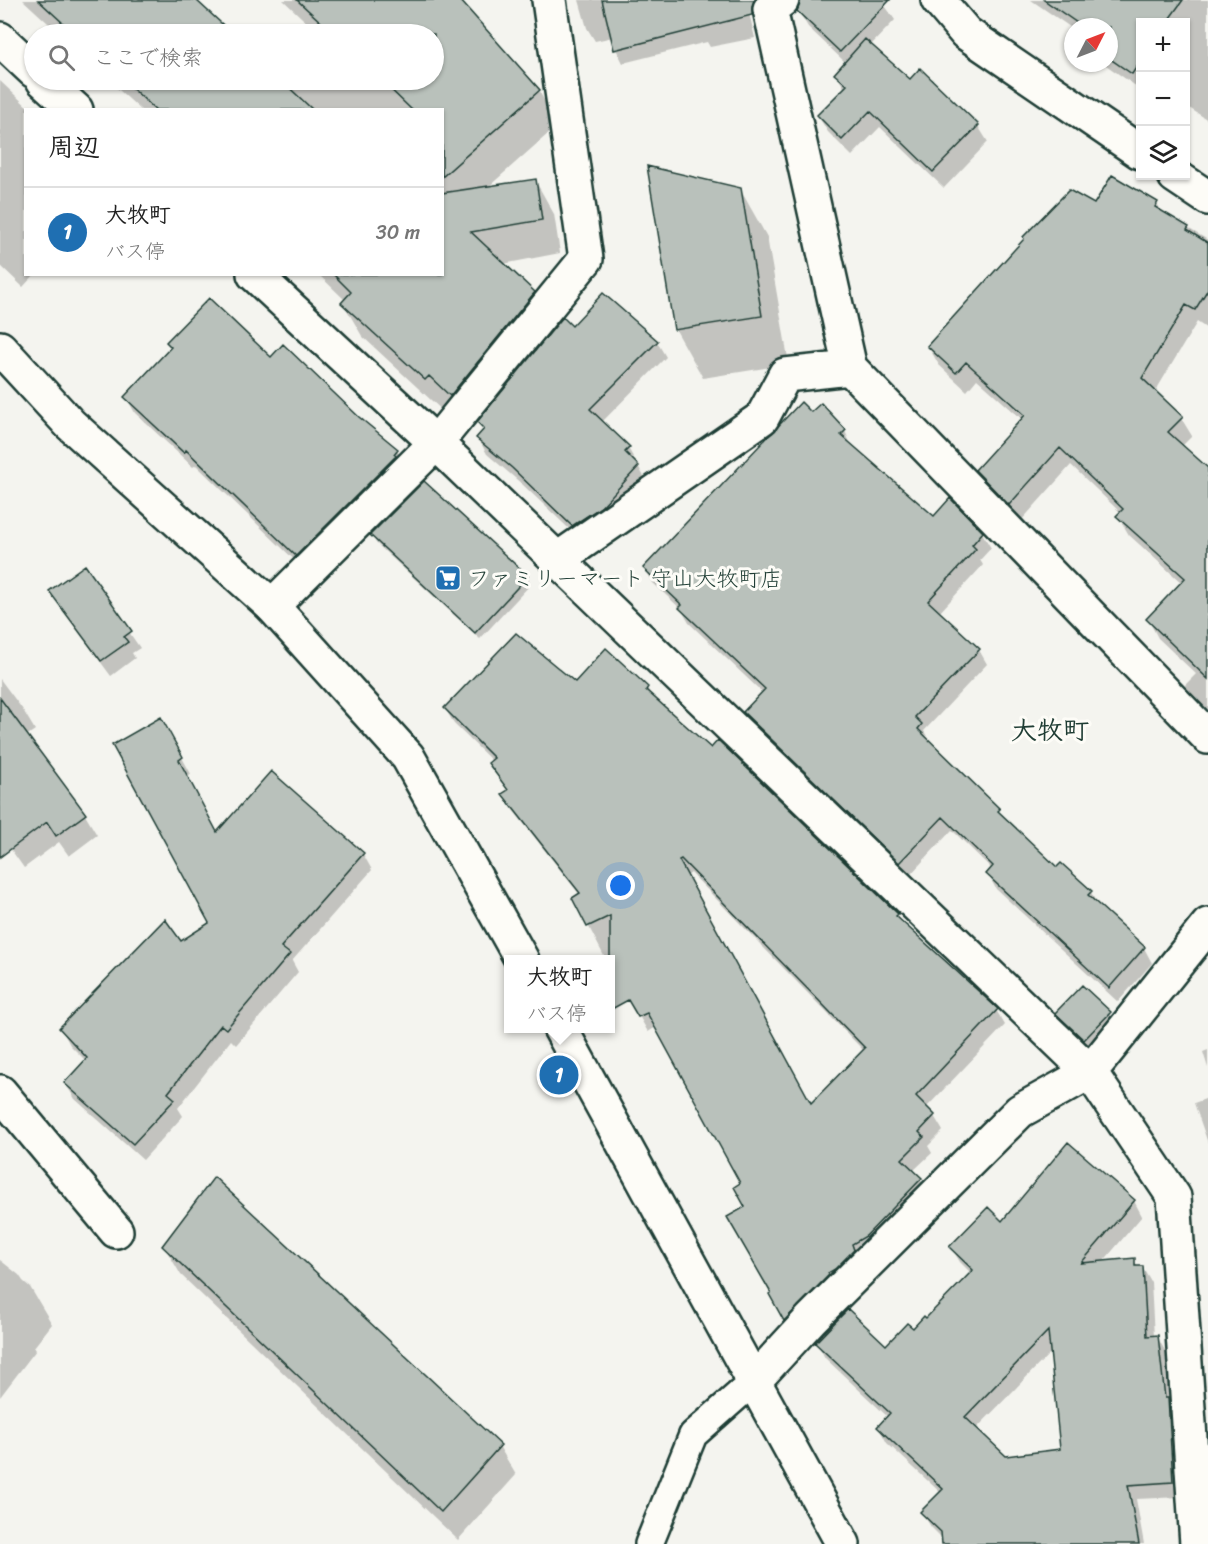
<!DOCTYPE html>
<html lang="ja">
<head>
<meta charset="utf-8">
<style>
	body { margin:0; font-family:Sriracha,"Klee One",sans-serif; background:#f6f6f6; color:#222 }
	.controls { position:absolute; right:18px; top:18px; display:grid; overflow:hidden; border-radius:0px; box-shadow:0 2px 4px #0004 }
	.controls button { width:54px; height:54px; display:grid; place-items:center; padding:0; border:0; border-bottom:2px solid #e0e0e0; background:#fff; color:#222; font:30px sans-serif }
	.compass { position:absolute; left:1064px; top:18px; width:54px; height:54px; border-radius:50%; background:#fff; box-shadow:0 2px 4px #0004; rotate:48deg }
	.you { position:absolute; left:621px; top:886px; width:21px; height:21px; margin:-15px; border:4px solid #fff; border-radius:50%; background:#1a73e8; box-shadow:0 0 0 9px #1a73e833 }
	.badge { display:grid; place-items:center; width:39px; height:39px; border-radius:50%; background:#1f6fb2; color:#fff; font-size:20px; font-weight:700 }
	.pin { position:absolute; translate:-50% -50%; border:3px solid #fff; box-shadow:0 2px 6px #0006 }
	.popup { position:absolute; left:504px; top:955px; width:111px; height:78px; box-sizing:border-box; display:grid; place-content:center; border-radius:0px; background:#fff; filter:drop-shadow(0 2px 4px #0005); font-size:20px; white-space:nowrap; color:#767676 }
	.popup b { font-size:22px; color:#222 }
	.popup::after { content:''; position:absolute; left:50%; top:100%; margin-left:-12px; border:12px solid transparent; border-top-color:#fff }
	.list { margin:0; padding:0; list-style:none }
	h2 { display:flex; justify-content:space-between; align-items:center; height:78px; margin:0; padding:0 24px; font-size:26px }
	h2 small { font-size:20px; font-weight:400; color:#767676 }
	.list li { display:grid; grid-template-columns:39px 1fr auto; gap:18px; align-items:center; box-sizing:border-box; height:90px; padding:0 24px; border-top:2px solid #e0e0e0 }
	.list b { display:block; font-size:22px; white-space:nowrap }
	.list p { margin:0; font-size:20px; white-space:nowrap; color:#767676 }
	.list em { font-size:20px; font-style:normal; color:#767676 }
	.icon { flex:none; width:33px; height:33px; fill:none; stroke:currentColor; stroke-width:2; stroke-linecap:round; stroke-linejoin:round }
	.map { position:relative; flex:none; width:1208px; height:1544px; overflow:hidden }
	.search { position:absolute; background:#fff; box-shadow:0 2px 4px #0004; left:24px; top:24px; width:420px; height:66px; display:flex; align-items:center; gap:15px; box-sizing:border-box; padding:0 21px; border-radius:33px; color:#767676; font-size:22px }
	.panel { position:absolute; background:#fff; box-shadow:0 2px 4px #0004; left:24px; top:108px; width:420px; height:168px; border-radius:0px }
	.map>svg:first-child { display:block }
	.shadow { fill:#0003; fill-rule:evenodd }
	.building { fill:#b9c1bb; stroke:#1f3d34; stroke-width:1.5; fill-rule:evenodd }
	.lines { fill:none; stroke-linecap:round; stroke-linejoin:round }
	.service-casing { stroke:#1f3d34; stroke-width:32 }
	.minor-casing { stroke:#1f3d34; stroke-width:38 }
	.tertiary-casing { stroke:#1f3d34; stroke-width:38 }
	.service { stroke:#fdfcf7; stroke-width:27 }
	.minor { stroke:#fdfcf7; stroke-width:33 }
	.tertiary { stroke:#fdfcf7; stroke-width:33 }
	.labels { text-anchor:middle; stroke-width:6; stroke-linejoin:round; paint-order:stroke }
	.poi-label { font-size:22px; fill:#1f3d34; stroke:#fdfcf7; text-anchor:start }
	.quarter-label { font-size:26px; font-weight:bold; fill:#1f3d34; stroke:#fdfcf7 }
</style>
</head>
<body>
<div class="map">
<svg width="1208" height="1544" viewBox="0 0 1208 1544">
	<rect width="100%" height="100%" fill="#f4f4ef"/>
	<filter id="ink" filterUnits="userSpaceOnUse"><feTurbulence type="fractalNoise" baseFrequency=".0167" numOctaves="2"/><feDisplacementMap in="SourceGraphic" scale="12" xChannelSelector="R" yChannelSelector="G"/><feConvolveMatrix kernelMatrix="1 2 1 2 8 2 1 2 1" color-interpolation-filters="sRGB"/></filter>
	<g filter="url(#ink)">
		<path class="shadow" d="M23,0H194L231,34H60Z
			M283,0H419L478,22L539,91L558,125L487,188L535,180L554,214L560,253L503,264L534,293L553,326L470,428L449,408L445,413L362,336L343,303L345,300L318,274H442V110H141L108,80H434V34H319Z
			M579,0H746L755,38L710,47L707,42L623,63L616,49L613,37L595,41L587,28Z
			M810,0H881L895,20L870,46L910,81L978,126L988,142L944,188L880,127L852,156L828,132L818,116L845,89L836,74L846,63L808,27L799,12Z
			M1031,0H1208V120L1186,106V22H1140V89L1103,63H1109V27H1073V29Z
			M0,81L31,110H26V274H35L23,287L0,265Z
			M649,168L740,189L767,237L789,364L703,378L676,330Z
			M1157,203L1162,213L1208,240V325L1206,328L1197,322L1155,392L1181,418L1192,436L1182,446L1208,470V715L1196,704L1185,685L1196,674L1158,638L1148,619L1182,583L1129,535L1118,516L1121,513L1071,465L1020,522L988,489L977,470L1023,420L977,379L967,391L939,365L928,346L1094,206Z
			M572,328L657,342L666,357L602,422L628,448L647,482L582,541L522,484L487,454L478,438L484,431L479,422Z
			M168,343L271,359L358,418L397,450L406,466L306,571L196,465L193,467L135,413L126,397L172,348Z
			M811,414L845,431L852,447L934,518L950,500L982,533L991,548L980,560L983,565L939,613L979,650L987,664L924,731L929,740L928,741L998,810L1004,819L1057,869L1091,892L1098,907L1144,948L1152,963L1118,1002L996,889L988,874L992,869L952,830L909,876L754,727L745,713L763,693L689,623L681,609L653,583L645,568Z
			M372,535L527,577L531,584L480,639L376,543Z
			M84,567L140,648L132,653L135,658L111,676L60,607L51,591Z
			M0,679L23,710L35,730L26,736L85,815L97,835L69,856L59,842L24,868L5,841L0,845Z
			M575,684L647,688L652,697L897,914L902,923L996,1010L1005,1025L926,1108L934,1116L943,1131L928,1146L932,1153L913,1171L920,1179L929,1194L793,1335L771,1294H773L747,1208L742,1184L656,1027L648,1032L638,1014L637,1015L610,966V960H606L574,898L580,895L513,810L504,795L508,791L490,763L492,761L454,724L445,708ZM691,873L864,1051L811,1106L687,876Z
			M161,719L191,774L187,776L218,834L363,854L372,870L292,961L298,972L236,1045L231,1040L178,1108L183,1116L143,1160L75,1099L65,1083L86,1061L70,1045L61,1028L211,923Z
			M1057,1013H1109L1114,1021L1089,1047L1062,1020Z
			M1208,1050V1068L1203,1052Z
			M1208,1098V1143L1194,1103Z
			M1134,1201L1142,1216L1102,1263L1134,1260L1138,1268L1142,1267L1151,1282L1154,1337H1157L1166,1352L1181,1497L1136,1499L1144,1544H948L931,1527L922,1512L941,1493L887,1443L879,1428L888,1417L825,1358L817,1343L886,1348L913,1331L926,1320L971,1273L960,1262L951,1247L1002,1223ZM1052,1351L1062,1451L1005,1457L975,1430Z
			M164,1246L499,1446L516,1475L458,1540L181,1275Z
			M0,1260L19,1275L23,1281L30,1287L52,1324L34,1347L36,1350L0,1397Z"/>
		<path class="building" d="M38,0H196L233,34H75Z
			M297,0H460L540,90L442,177V110H412L381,80H434V34H334Z
			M602,0H754L752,15L614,50Z
			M800,0H890L840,52L797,11Z
			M1044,0H1183L1167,22H1140V62L1132,74L1109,58V27H1083Z
			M865,39L910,79L920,68L979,125L933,172L870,111L842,140L817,115L847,85L834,74Z
			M123,80H281L313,110H156Z
			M647,166L741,188L762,316L674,330Z
			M1112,175L1158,202L1155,207L1189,227L1187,230L1208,243V289L1195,310L1186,305L1142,378L1183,417L1168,432L1208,468V679L1146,619L1185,578L1116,516L1123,509L1060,448L1009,505L975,470L1025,415L966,362L956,373L927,346L1024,239L1023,237L1069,190L1094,204Z
			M536,179L542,220L471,232L535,292L450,396L429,376L425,380L341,303L351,292L333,274H442V193Z
			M603,293L658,341L590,409L630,447L625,452L639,466L601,507L572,526L512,468L476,438L484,429L477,422L563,317L572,326Z
			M209,298L271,357L283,344L359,417L398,449L394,454L396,456L296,556L186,450L184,453L124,397L171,347L166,342Z
			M801,402L811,412L821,403L846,430L841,435L934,516L950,498L983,532L972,545L976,549L928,601L980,649L915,717L922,724L918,729L1000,809L998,811L1057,867L1061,863L1092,891L1088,895L1145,947L1109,988L986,874L993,866L943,817L899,863L743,712L765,689L679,608L682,605L643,568Z
			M424,481L528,576L475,633L370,535Z
			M85,565L132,631L124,637L128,642L101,661L49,591Z
			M516,633L575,682L606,648L648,687L646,690L711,748L718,740L898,914L896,916L998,1009L916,1096L935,1115L919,1132L924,1137L902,1159L922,1178L866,1236L852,1244L854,1250L835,1269L828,1273L829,1275L784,1321L769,1294L771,1293L727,1217L745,1207L734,1187L740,1183L647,1013L638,1017L628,1000L610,1010V916L587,927L572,898L580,893L502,794L508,790L488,763L494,758L444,708ZM681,859L865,1048L811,1103L679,860Z
			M0,698L86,814L56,836L47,822L0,857Z
			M161,717L183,757L179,760L217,832L271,771L364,853L281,947L290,954L226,1029L221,1025L168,1093L175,1099L133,1144L64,1083L87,1058L59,1028L165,919L181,941L209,923L112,745Z
			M1082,985L1111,1012L1084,1040L1055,1013Z
			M1068,1142L1135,1200L1081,1263L1135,1258V1266H1143L1147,1336L1158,1335L1165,1398H1168L1173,1482L1128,1485L1139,1544H942L941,1532L920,1512L943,1489L877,1427L890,1413L815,1343L848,1309L886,1345L907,1323L913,1328L924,1316L926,1318L973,1270L949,1247L988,1207L1002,1221ZM1048,1331L1060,1449L1006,1456L965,1417Z
			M214,1177L501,1445L441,1512L162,1246Z"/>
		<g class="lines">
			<defs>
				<path id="service" d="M649,1544L693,1435L754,1381"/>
				<path id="minor" d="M782,0L770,9L850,368L1208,737
					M938,0L966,33L1140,152
					M0,39L34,71
					M43,80L76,110
					M1175,176L1208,198
					M254,274L436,443L1090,1072L1174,1197L1197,1544
					M558,559L762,418L785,375L850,368
					M272,606L436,443L586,259L549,0
					M0,1092L116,1231
					M754,1381L811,1319L1020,1111L1090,1072L1208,925"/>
				<path id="tertiary" d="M0,348L70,424L272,606L408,757L522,960
					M560,1028L843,1544"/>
			</defs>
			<use href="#service" class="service-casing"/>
			<use href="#minor" class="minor-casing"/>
			<use href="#tertiary" class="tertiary-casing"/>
			<use href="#service" class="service"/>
			<use href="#minor" class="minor"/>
			<use href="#tertiary" class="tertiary"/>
		</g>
	</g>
	<defs>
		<symbol id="supermarket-square" viewBox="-11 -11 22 22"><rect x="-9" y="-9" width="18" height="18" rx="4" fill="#1f6fb2" stroke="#fdfcf7"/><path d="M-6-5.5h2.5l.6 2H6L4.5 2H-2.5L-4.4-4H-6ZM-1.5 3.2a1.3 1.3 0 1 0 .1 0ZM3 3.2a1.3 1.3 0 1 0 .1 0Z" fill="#fff"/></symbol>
	</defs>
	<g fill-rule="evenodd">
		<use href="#supermarket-square" x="433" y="563" width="30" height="30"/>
	</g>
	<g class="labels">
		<g class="poi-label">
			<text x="468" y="586">ファミリーマート 守山大牧町店</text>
		</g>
		<g class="quarter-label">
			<text x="1050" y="739">大牧町</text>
		</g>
	</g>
</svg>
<div class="controls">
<button>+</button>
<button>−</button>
<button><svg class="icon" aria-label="layers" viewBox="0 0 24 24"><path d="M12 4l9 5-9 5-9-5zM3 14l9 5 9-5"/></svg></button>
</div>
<svg class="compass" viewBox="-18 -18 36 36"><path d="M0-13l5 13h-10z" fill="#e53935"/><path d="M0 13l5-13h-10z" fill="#767676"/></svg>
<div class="you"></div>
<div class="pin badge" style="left:559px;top:1075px">1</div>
<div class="popup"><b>大牧町</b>バス停</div>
<div class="search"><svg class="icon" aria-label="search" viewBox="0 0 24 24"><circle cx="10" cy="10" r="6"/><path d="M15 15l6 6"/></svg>ここで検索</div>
<section class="panel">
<h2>周辺<small></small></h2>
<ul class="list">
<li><span class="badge">1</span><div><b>大牧町</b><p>バス停</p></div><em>30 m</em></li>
</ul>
</section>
</div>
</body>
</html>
